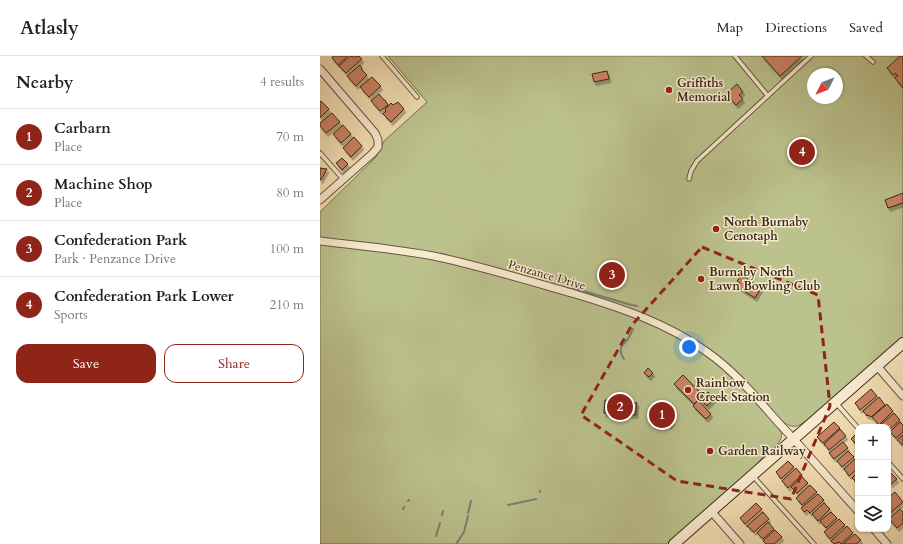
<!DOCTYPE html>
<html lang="en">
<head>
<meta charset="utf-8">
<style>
	body { margin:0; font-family:Cardo,serif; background:#f2f2f2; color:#222 }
	.controls { position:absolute; right:12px; bottom:12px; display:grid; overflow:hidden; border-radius:8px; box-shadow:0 1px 3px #0004 }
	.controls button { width:36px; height:36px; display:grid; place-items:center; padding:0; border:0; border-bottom:1px solid #e0e0e0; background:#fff; color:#222; font:20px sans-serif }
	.compass { position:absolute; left:487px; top:12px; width:36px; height:36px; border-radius:50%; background:#fff; box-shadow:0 1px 3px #0004; rotate:228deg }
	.you { position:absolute; left:369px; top:291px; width:14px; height:14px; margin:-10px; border:3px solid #fff; border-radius:50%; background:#1a73e8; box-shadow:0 0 0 6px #1a73e833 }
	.badge { display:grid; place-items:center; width:26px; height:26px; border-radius:50%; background:#8f2418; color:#fff; font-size:13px; font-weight:700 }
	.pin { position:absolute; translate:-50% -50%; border:2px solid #fff; box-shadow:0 1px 4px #0006 }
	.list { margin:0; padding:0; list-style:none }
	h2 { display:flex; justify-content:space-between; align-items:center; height:52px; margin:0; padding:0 16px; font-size:17px }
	h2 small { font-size:13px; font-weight:400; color:#767676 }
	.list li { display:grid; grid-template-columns:26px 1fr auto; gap:12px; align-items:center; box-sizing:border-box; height:56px; padding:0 16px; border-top:1px solid #e0e0e0 }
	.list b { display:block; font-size:15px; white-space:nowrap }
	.list p { margin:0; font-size:13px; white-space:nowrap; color:#767676 }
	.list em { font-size:13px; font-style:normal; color:#767676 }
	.actions { display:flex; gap:8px; padding:12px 16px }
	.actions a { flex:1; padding:9px 0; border:1px solid #8f2418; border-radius:12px; text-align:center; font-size:14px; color:#8f2418 }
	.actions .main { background:#8f2418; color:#fff }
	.icon { flex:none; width:22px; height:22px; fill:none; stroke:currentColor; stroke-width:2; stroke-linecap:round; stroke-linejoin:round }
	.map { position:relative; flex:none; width:583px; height:488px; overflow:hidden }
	header { display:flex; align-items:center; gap:24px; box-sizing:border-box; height:56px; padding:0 20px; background:#fff; border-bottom:1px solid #e0e0e0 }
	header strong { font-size:19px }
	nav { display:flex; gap:22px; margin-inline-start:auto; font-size:14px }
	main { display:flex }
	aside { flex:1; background:#fff }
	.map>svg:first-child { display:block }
	.park { fill:#bcc28d; stroke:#7a7553; fill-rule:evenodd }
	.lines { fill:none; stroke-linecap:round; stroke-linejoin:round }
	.stream { stroke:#778078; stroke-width:2 }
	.building { fill:#cb8362; stroke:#372819; filter:url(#shadow) }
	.lane-casing { stroke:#665640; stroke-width:5.5 }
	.street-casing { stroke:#665640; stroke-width:9 }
	.secondary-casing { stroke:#372819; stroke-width:12 }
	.lane { stroke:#f8eacf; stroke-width:3.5 }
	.street { stroke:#f8eacf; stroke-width:7 }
	.secondary { stroke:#f8eacf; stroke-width:10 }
	.marked { fill:none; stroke:#8f2418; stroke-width:3; stroke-dasharray:8 5; stroke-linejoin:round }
	.poi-dot { fill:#8f2418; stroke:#f8eacf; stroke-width:1.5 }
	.labels { text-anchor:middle; stroke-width:3; stroke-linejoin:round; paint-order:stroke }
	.poi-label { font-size:12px; font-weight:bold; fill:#372819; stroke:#f8eacf; text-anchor:start }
	.street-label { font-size:12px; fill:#372819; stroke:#f8eacf }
</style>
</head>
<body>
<header>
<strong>Atlasly</strong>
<nav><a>Map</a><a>Directions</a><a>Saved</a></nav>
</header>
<main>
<aside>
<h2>Nearby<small>4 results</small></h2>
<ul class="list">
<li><span class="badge">1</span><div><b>Carbarn</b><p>Place</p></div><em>70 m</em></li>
<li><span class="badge">2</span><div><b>Machine Shop</b><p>Place</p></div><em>80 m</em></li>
<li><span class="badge">3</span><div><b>Confederation Park</b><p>Park · Penzance Drive</p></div><em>100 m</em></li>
<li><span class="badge">4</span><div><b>Confederation Park Lower</b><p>Sports</p></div><em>210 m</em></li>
</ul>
<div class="actions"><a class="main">Save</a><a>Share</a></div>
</aside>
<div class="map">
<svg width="583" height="488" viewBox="0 0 583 488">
	<defs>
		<filter id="shadow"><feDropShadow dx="2" dy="3.5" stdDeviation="0" flood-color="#0004"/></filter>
	</defs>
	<rect width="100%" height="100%" fill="#f4dfb5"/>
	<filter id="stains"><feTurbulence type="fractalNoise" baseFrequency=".005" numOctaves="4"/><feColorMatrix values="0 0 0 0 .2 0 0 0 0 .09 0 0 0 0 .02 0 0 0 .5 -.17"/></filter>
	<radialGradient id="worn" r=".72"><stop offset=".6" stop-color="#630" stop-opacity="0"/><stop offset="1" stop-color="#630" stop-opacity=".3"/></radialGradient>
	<path class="park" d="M68,0H583V282L494,359C481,368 476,376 462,365L457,370L462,378C461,389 449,395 442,402C439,405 436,409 434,412L346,488H0V156L56,101L64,85L107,46ZM493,18H517V42H493Z"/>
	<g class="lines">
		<path class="stream" d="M248,228L250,231L308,248L317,250
			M304,303L301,298V291L308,283L313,273
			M220,436V435
			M88,445L89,444
			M188,449L216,443
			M83,453L84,451
			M148,457L151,445
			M122,459L123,455
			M116,480L120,467
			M136,488L144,476L148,460"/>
	</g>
	<path class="building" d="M13,0H28L18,9L12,2Z
		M30,0L34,1L39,0L42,3L26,17L19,10Z
		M442,0H482L460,20Z
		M580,0H583V32L575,22L578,20L575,17L573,19L567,12Z
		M40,9L42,12L41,13L47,19L36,30L27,20Z
		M287,15L289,23L274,26L272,18Z
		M52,21L61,30L49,41L40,31Z
		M417,28L423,36L419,39L423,43L416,49L406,38Z
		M59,38L64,44H65L68,49L60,55L51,45Z
		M1,45L9,53L0,62V46Z
		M78,46L84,53L71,66L63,58L66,55L65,53L71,47L73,49Z
		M12,57L20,66L6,77L0,70V67Z
		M23,69L31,78L21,87L13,78Z
		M34,81L42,90L31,101L23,92Z
		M22,102L28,108L22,114L16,107Z
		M0,112L7,113L1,124H0Z
		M583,137V147L568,152L565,144Z
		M422,219L441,232L435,242L418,231L420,227L417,225Z
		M328,312L333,317L329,321L324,317Z
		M363,319L383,339L374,348L354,328Z
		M551,333L557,340L540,354L535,347Z
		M388,336L394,343L387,350L381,344Z
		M291,340H298V345L290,344Z
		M559,341L565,349L551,361L548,359L547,360L543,355Z
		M285,344L317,347L316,353V359L284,357Z
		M378,344L391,358L386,363L373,350Z
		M336,348L353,365L349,370L331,353Z
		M567,348L573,355L559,369L552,361Z
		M574,357L580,364L568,375V371H558Z
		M514,366L520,372L503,387L497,381Z
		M580,366L583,369V376L576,382L570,376Z
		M520,373L526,380L509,394L504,388Z
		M536,378L538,379V386L536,388L531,383Z
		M583,379V389L577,384Z
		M523,386L528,392L514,403L509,397Z
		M528,395L534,401L522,411L517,405Z
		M536,402L538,404V412L529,420L524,413Z
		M468,405L474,411L461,423L456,416Z
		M476,412L482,419L468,432L462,425Z
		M538,416V428L532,422Z
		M571,417L577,423L571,428L568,425V420Z
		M482,421L488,427L477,437L471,431Z
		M490,429L497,436L482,449L476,442Z
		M575,436L583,446L568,459V442Z
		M498,438L504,444L490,457L487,454L484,456L481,452Z
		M436,447L442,453L425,468L420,462Z
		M504,447L510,453L498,465L492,458Z
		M580,453L583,456V467L577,472L569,463Z
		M443,456L449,463L434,476L427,470Z
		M511,456L517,462L506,472L500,465Z
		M519,463L525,469L510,483L504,476Z
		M448,466L454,473L443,483L437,477Z
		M527,470L533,477L521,488L519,486L514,488L511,485Z
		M455,474L462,481L454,488H446L443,485Z
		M535,478L541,484L536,488H523Z"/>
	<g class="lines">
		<defs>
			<path id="lane" d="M62,0L97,41
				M415,0L448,40
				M546,0L553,6
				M0,97L23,123
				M369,123L371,115L377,105L491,0
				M516,347L538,372
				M568,406L583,423
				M433,420L494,488"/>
			<path id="street" d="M0,13L55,77L58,84V91L53,97L0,144
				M0,185C39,190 79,193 118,201C164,211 210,225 255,238C301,252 347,267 387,296C413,314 435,340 456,364C484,394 511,425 538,455
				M557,310L583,340
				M391,455L420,488
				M554,473L567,488"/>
			<path id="secondary" d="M354,488L583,287"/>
		</defs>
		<use href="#lane" class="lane-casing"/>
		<use href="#street" class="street-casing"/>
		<use href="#secondary" class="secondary-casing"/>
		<use href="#lane" class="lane"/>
		<use href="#street" class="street"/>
		<use href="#secondary" class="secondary"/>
	</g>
	<path class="marked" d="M382,191L498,239L510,350L471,443L357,425L261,359L312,269Z"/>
	<g class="poi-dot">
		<circle cx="349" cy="34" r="4"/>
		<circle cx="396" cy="173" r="4"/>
		<circle cx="381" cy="223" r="4"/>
		<circle cx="368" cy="334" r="4"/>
		<circle cx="390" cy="395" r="4"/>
	</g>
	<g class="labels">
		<g class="poi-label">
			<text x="357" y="31">Griffiths<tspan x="357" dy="14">Memorial</tspan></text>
			<text x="404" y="170">North Burnaby<tspan x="404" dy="14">Cenotaph</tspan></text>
			<text x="389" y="220">Burnaby North<tspan x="389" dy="14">Lawn Bowling Club</tspan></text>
			<text x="376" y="331">Rainbow<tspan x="376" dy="14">Creek Station</tspan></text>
			<text x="398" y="399">Garden Railway</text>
		</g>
		<g class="street-label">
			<text transform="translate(227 219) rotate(16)" y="4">Penzance Drive</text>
		</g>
	</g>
	<rect width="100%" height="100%" filter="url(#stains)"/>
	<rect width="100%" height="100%" fill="url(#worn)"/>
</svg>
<div class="controls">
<button>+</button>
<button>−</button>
<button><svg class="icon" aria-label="layers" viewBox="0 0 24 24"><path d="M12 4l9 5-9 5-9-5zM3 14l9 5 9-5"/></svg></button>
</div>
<svg class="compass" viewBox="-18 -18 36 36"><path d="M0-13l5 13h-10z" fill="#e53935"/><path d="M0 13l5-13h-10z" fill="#767676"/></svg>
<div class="you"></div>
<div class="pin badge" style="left:342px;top:359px">1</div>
<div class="pin badge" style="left:300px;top:351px">2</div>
<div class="pin badge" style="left:292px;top:219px">3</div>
<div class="pin badge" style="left:482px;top:96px">4</div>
</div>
</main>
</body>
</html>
